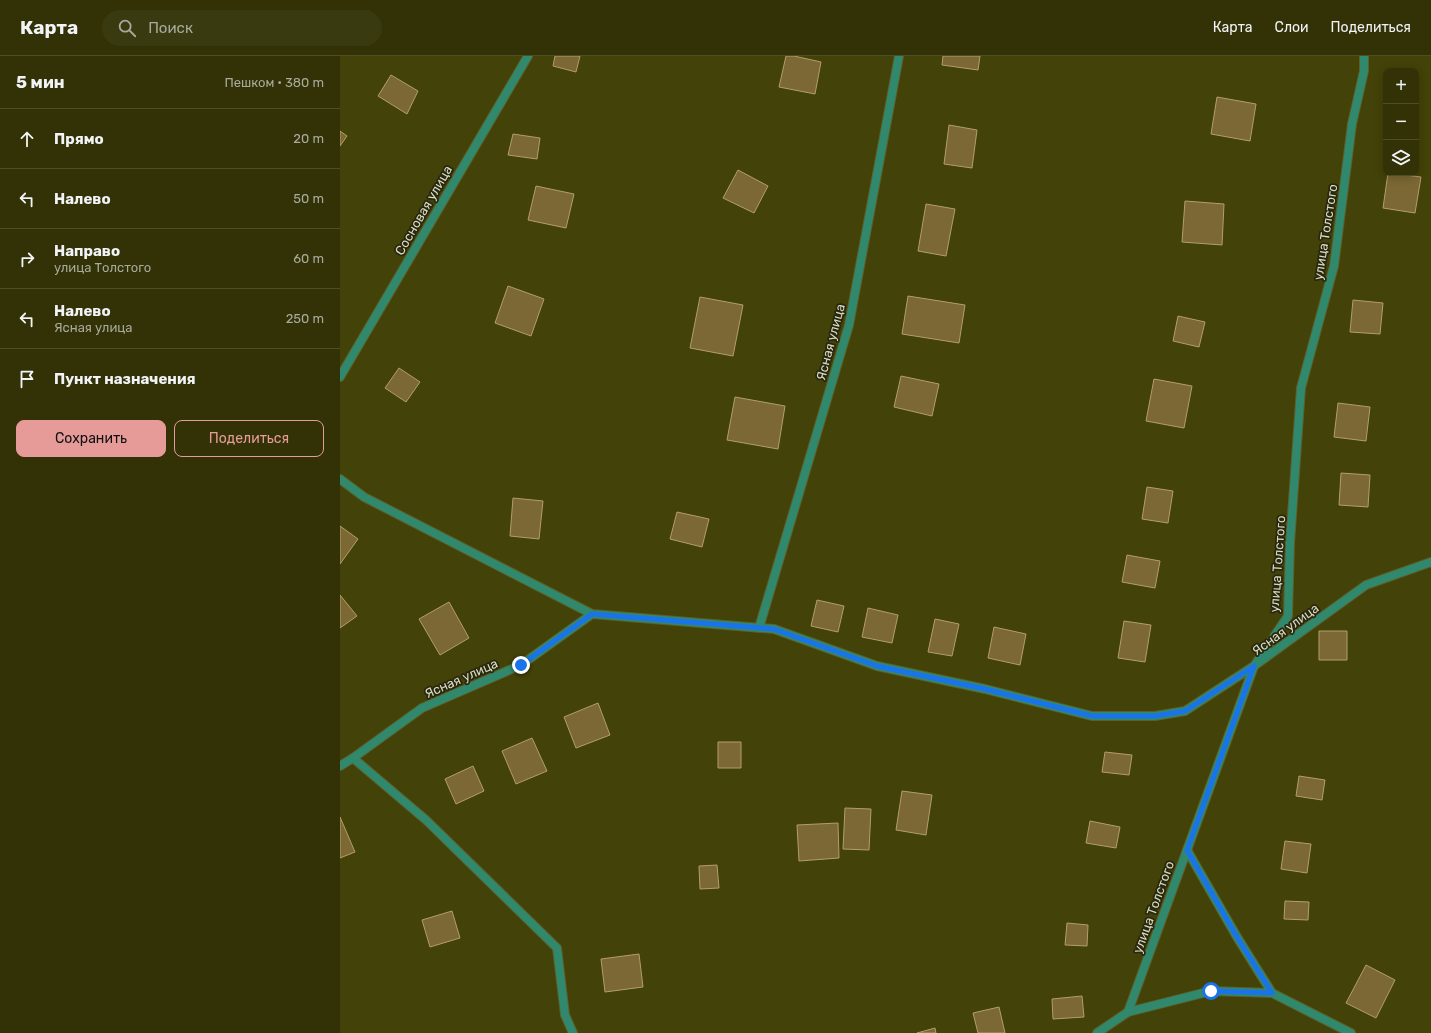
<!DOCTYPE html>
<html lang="ru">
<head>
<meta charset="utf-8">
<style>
	body { margin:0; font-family:Rubik,sans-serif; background:#3a3a10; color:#f1f3f6 }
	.controls { position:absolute; right:12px; top:12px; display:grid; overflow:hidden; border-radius:8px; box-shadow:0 2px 10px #0003 }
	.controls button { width:36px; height:36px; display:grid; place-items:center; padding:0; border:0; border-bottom:1px solid #4d4d28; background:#323206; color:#f1f3f6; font:20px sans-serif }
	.stop { position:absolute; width:12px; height:12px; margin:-9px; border:3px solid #1a73e8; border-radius:50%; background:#fff }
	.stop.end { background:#1a73e8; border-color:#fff; box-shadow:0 1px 4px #0008 }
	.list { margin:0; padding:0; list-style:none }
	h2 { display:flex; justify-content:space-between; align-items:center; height:52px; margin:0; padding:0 16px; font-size:17px }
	h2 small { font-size:13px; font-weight:400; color:#a8aa9b }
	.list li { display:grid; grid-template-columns:26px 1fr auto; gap:12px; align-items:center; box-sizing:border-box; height:60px; padding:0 16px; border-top:1px solid #4d4d28 }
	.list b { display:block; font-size:15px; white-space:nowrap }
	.list p { margin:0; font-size:13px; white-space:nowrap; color:#a8aa9b }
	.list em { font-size:13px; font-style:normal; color:#a8aa9b }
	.actions { display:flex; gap:8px; padding:12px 16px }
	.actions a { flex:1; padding:9px 0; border:1px solid #e69b98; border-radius:8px; text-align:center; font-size:14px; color:#e69b98 }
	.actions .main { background:#e69b98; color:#111 }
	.icon { flex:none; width:22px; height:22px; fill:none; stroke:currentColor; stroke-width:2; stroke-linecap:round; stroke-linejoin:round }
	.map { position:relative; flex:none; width:1091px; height:977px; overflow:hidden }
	header { display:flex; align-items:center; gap:24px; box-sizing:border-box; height:56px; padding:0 20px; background:#323206; border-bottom:1px solid #4d4d28 }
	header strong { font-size:19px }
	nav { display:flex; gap:22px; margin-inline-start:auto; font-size:14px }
	.search { width:280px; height:36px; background:#3a3a10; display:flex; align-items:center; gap:10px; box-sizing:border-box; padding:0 14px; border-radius:22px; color:#a8aa9b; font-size:15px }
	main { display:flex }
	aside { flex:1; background:#323206 }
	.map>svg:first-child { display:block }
	.building { fill:#7c6834; stroke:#b39e69 }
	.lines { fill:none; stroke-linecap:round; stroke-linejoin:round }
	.lane-casing { stroke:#5e5e29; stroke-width:10 }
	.street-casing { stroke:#5e5e29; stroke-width:10 }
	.lane { stroke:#30896d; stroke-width:8 }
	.street { stroke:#30896d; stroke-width:8 }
	.route { stroke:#1a73e8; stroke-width:5 }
	.labels { text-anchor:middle; stroke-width:3.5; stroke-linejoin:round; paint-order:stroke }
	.street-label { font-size:13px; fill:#dadbbe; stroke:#282811 }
</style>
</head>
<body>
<header>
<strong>Карта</strong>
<div class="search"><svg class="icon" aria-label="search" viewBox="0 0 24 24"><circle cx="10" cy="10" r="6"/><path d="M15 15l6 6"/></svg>Поиск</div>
<nav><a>Карта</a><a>Слои</a><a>Поделиться</a></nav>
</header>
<main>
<aside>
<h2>5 мин<small>Пешком · 380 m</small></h2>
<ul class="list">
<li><svg class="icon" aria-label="ahead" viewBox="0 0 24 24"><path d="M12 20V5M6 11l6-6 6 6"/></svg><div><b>Прямо</b></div><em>20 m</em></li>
<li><svg class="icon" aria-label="left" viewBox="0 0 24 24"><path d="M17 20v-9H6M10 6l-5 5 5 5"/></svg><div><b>Налево</b></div><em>50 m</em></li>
<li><svg class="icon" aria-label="right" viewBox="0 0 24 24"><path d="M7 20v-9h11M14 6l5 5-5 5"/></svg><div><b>Направо</b><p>улица Толстого</p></div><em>60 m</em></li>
<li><svg class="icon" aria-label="left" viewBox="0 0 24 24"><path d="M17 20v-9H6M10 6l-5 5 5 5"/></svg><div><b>Налево</b><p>Ясная улица</p></div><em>250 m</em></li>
<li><svg class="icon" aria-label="arrive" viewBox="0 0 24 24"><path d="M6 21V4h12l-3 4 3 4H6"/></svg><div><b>Пункт назначения</b></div></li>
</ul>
<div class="actions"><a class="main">Сохранить</a><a>Поделиться</a></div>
</aside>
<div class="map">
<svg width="1091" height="977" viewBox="0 0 1091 977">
	<rect width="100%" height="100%" fill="#434208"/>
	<path class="building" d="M215,0H240L236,16L213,10Z
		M446,0H454L481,6L475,38L439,31Z
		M603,0H640L638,14L602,9Z
		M51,19L78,35L67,58L38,40Z
		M877,41L916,48L910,85L871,78Z
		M609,69L637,74L632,112L604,108Z
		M0,75L7,80L0,90Z
		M173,78L200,82L197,103L168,99Z
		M398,114L428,130L414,157L383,142Z
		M1048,117L1081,121L1075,157L1043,152Z
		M196,130L234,138L226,172L188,164Z
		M845,145L884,148L882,189L842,186Z
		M586,148L615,153L606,200L578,195Z
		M168,230L204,243L191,280L155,267Z
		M568,240L625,249L619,287L562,278Z
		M360,241L403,249L393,300L350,292Z
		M1013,244L1043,247L1040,278L1010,276Z
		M838,260L865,266L859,291L833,285Z
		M59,312L80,326L66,346L45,332Z
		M561,320L599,328L592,360L554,351Z
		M814,323L852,330L844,372L806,365Z
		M395,341L445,350L438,393L387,384Z
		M998,347L1030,351L1026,385L994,381Z
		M1001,417L1030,419L1028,451L999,449Z
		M807,431L833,435L828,467L802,463Z
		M173,442L203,445L199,483L170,480Z
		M337,456L369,463L362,491L330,483Z
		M0,470L18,483L0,508Z
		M787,499L820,505L815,532L782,526Z
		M0,539L17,560L0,572Z
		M477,544L504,550L498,576L471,570Z
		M109,546L129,582L100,599L79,563Z
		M528,552L558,559L552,587L522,581Z
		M595,563L619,568L612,600L588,596Z
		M784,565L811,569L805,606L778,602Z
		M654,571L686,578L680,609L648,602Z
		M979,575H1007V604H979Z
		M258,647L270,679L236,692L224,661Z
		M192,682L207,715L176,728L162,695Z
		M378,686H401V712H378Z
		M765,696L792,699L789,719L762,716Z
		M133,710L144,735L116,748L105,723Z
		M959,720L985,724L982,744L956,740Z
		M562,735L592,739L586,779L556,774Z
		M505,752L531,753L529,794L503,793Z
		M0,761L15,796L0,802Z
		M750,765L780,771L776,792L746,787Z
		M498,767L499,802L459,805L457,769Z
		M945,785L971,788L967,817L941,813Z
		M377,809L379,832L360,833L359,810Z
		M945,845L969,846L968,864L944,863Z
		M112,855L120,882L90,891L82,864Z
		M727,867L748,869L747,890L725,889Z
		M299,898L303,931L265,936L261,903Z
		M1026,909L1055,924L1036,962L1006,947Z
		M742,940L744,961L713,963L712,943Z
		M659,951L665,977H638L633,957Z
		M595,972L596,977H577Z"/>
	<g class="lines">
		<defs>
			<path id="lane" d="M13,702L86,764L217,892L225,959L233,977
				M847,794L897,881L932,937
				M788,956L871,935L932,937L1011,977"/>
			<path id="street" d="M0,321L188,0
				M0,423L24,441L252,558
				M419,572L509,269L559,0
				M0,710L13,702L82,652L181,609L252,558L434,573L537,610L645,633L752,660H815L845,655L914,610L1026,529L1091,506
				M757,977L788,956L914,610L948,560L950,487L961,332L994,210L1012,68L1024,15V0"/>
		</defs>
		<use href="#lane" class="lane-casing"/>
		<use href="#street" class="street-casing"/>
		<use href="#lane" class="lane"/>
		<use href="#street" class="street"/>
	</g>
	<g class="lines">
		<path class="route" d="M181,609L252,558L434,573L537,610L645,633L752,660H815L845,655L914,610L847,794L897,881L932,937L871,935"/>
	</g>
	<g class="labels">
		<g class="street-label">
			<text transform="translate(83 154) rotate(-60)" y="5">Сосновая улица</text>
			<text transform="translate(985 176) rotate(-81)" y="5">улица Толстого</text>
			<text transform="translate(490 286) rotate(-75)" y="5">Ясная улица</text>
			<text transform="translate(937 508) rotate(-86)" y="5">улица Толстого</text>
			<text transform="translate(945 573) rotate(-36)" y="5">Ясная улица</text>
			<text transform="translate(121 622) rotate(-24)" y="5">Ясная улица</text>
			<text transform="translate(813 851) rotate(-70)" y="5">улица Толстого</text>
		</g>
	</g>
</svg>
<div class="controls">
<button>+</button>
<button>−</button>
<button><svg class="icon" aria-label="layers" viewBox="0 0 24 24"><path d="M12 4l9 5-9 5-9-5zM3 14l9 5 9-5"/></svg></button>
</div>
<div class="stop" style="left:871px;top:935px"></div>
<div class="stop end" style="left:181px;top:609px"></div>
</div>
</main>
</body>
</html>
